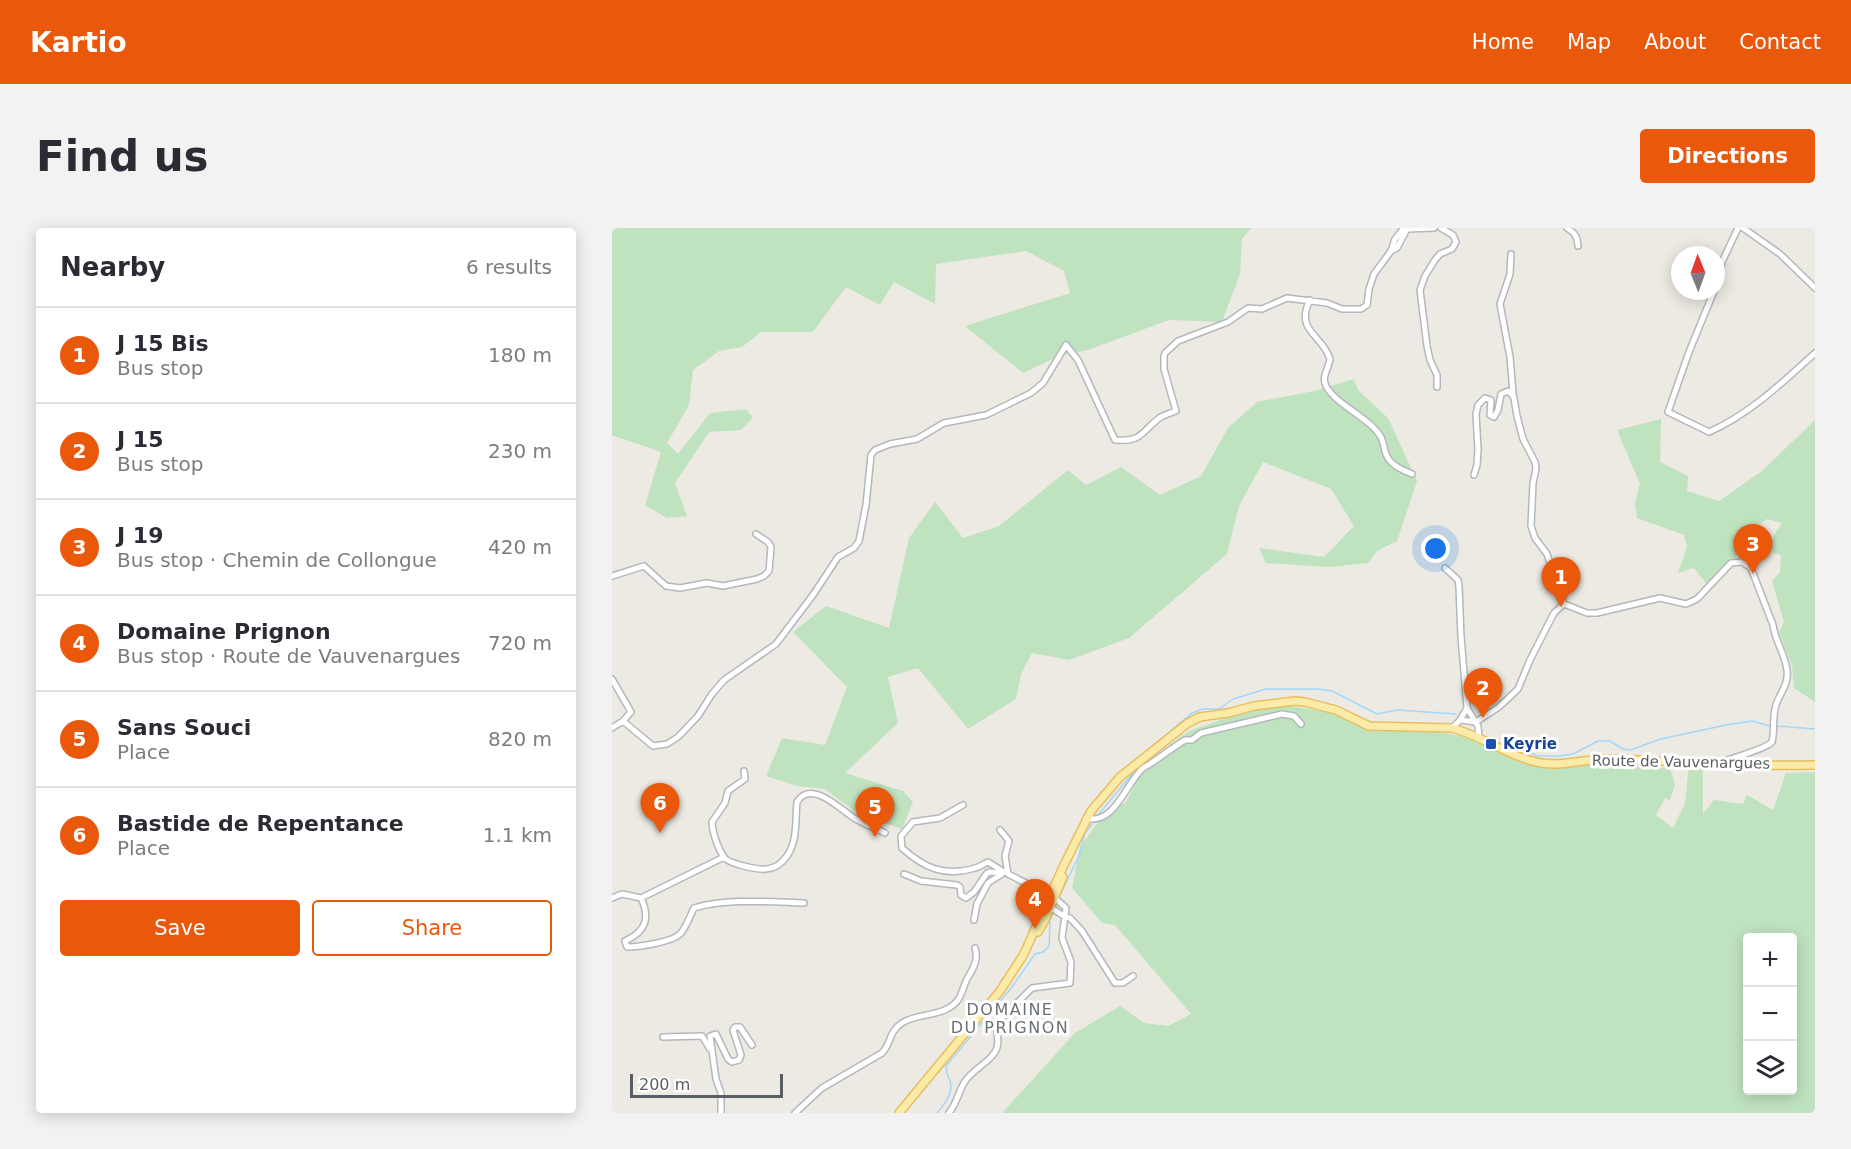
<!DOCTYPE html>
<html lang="en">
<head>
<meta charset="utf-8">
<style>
	body { margin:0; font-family:"DejaVu Sans",sans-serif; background:#f2f2f3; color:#2b2b33 }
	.controls { position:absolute; right:18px; bottom:18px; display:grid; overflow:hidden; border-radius:6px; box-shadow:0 3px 15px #0003 }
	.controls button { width:54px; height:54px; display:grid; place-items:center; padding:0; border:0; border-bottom:2px solid #e1e1e2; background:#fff; color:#2b2b33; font:30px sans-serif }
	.compass { position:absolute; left:1059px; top:18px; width:54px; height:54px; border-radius:50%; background:#fff; box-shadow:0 3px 15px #0003; rotate:359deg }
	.scale { position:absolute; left:18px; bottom:15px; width:153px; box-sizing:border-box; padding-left:6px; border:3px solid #5a5e62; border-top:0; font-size:16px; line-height:21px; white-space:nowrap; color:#5a5e62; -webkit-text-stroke:4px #fff; paint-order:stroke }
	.you { position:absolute; left:824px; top:321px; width:21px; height:21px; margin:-15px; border:4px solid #fff; border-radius:50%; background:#1a73e8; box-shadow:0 0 0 9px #1a73e833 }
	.badge { display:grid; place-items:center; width:39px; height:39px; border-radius:50%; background:#ea580c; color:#fff; font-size:20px; font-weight:700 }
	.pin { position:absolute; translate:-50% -50px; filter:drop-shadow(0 2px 3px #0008) }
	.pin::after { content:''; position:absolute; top:32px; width:21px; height:18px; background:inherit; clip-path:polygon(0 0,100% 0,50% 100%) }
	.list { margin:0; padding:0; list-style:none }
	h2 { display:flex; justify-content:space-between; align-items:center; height:78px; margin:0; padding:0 24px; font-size:26px }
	h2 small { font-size:20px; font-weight:400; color:#7c7c81 }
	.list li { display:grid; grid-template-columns:39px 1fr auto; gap:18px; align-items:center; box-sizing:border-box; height:96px; padding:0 24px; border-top:2px solid #e1e1e2 }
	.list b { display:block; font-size:22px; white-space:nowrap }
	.list p { margin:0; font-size:20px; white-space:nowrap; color:#7c7c81 }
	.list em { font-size:20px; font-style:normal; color:#7c7c81 }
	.actions { display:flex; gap:12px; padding:18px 24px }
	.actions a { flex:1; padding:14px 0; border:2px solid #ea580c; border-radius:6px; text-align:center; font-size:21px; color:#ea580c }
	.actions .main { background:#ea580c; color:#fff }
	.icon { flex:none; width:33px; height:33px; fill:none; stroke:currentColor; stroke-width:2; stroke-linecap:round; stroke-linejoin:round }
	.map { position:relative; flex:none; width:1203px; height:885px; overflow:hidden; border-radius:6px }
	header { display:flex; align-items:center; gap:36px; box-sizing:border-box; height:84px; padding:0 30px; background:#ea580c; color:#fff }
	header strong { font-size:28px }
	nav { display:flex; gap:33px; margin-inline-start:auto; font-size:21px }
	.intro { display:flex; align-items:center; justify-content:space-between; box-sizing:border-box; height:144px; padding:0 36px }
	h1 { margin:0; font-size:42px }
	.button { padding:15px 27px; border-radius:6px; background:#ea580c; color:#fff; font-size:21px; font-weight:700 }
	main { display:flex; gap:36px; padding:0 36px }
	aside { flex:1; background:#fff; border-radius:6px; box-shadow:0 3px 15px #0003 }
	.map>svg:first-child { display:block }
	.green { fill:#c0e3bf; fill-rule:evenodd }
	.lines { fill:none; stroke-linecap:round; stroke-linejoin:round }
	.stream { stroke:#a4d7fa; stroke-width:1.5 }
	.minor-casing { stroke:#b4b8bc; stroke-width:8 }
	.major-casing { stroke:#e8be5e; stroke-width:10 }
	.minor { stroke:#fff; stroke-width:5 }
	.major { stroke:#faeba9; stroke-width:7 }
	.transit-dot { fill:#1a4fb4; stroke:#fff; stroke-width:2 }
	.labels { text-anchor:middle; stroke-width:6; stroke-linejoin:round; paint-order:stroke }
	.transit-label { font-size:15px; font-weight:bold; fill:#164399; stroke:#fff; text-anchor:start }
	.street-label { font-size:15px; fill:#5a5e62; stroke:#fff }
	.neighbourhood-label { font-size:16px; letter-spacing:1.5px; fill:#6b7074; stroke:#fff }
</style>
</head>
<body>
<header>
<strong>Kartio</strong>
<nav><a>Home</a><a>Map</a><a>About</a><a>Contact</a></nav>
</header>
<div class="intro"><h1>Find us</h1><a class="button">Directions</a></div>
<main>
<aside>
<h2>Nearby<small>6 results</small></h2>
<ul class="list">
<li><span class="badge">1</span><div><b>J 15 Bis</b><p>Bus stop</p></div><em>180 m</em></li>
<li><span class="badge">2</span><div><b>J 15</b><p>Bus stop</p></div><em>230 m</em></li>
<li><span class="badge">3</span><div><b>J 19</b><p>Bus stop · Chemin de Collongue</p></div><em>420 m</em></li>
<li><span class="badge">4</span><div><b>Domaine Prignon</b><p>Bus stop · Route de Vauvenargues</p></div><em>720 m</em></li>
<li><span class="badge">5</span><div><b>Sans Souci</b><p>Place</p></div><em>820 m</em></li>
<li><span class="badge">6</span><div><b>Bastide de Repentance</b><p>Place</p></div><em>1.1 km</em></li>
</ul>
<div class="actions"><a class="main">Save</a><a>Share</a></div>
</aside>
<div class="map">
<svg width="1203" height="885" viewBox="0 0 1203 885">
	<rect width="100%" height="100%" fill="#eceae2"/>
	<path class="green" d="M0,0H639L630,11L628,46L610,94L557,92L476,122L447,128L411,145L353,98L458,65L452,43L414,23L324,36L323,76L282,54L268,77L234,59L201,104H149L130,119L107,123L81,142L77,177L55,215L66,226L98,185L134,181L141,190L129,202L97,204L63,255L75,288L55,290L33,277L49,224L0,207Z
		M742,151L746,162L776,190L805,253L785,313L765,323L756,335L717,339L654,335L647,320L712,329L742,298L719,261L651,234L627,278L615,326L517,410L457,432L420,425L409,446L404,471L356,501L306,440L276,449L286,495L233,545L291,563L301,574L290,601L245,585L213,561L185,558L154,548L170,510L213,517L235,459L181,404L214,378L277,400L297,310L323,274L351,310L387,298L456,242L474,257L509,239L548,267L589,248L616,200L645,174L702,163Z
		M1049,191L1048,234L1076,248L1075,263L1107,273L1150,243L1203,192V474L1182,460L1180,438L1167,404L1172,394L1160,353L1168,344L1169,327L1161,325C1157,313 1163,305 1170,295L1155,291L1141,301L1124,329L1117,334L1096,358L1082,340L1066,345L1075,319L1072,307L1025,290L1023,275L1028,256L1005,202Z
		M670,477L716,484L757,502L804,501L851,508L907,534L936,541L981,536L1058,540L1063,557L1058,572L1053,570L1044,587L1061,600L1073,575L1077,537L1091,538V586L1102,572L1131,576L1135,567L1161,582L1174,545L1203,544V885H390L463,805L508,778L532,795L556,798L579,786L503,697L490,695L460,660L468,619L486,594L514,574L536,533L577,503L622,487ZM1136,710H1180V862H1136Z"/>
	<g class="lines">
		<path class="stream" d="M1165,498L1203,501
			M890,518L899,517L926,528H946L961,526L986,513H998L1011,521L1018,522L1049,511L1114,497L1140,493L1158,498
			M537,521L580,485L591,481H607L621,471L654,461H704L720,463L765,486L786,482L844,486
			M486,587L520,546
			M447,669L467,628L473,605L480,596
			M325,885C332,877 342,865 338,853C336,847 334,845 334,838L400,759L423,726L431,724L437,718L438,694"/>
		<defs>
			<path id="minor" d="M955,0C963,5 965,8 966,18
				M1131,0L1168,26L1203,60
				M779,23L785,20L795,1L822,0
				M899,26L898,46L888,76L898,129L901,165L905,188L911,211L923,234L924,241L921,255L919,298L923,310L935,326L952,376
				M1104,57L1110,34L1126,0
				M1102,63L1077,124L1056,184L1097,204C1138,186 1171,154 1203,125
				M698,72C682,103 711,107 718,131C717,140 709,149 714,158C723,176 758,190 769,209C771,213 772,219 773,223C776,236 788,241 800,246
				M825,159V147L818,132L815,118L808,62L813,48L823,32L828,26L840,21L844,14L841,7L829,0
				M862,247L865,237L866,221L864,186L866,177L873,170L879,172L878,187L882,189L886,182L889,166L896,163L901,168
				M833,340L846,352L847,358L849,409L855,480L866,498L867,510
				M0,348L32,338L54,358L68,360L95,355L111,358L145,351L152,348L157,343L159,319L156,314L144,306
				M952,376L975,385H985L1048,370L1074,376L1085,371L1119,335L1130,334L1139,340L1161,397C1163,413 1173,426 1175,442C1177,456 1168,465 1164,477C1160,489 1163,502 1160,514C1152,522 1121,529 1108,535
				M0,451L19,484L11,493
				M848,492L864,494L887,479L906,461L918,432L942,385L952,376
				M0,500L11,493L41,518L55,516L66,509L86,488L100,466L112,452L164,416L201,367L226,329L242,320L247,313L254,277L259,227L263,222L278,216L305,211L332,195L374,187L419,165L431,155L454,117L466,132L503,212C529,214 528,206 546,191C551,187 558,185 564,183L552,141V128L553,125L566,113L616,94L636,80L650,81L675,70L715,75L730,81H749L755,77L757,61L762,46L779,23L783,11L792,0
				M840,500L848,492L855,480
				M132,543L133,551L116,563L113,575L100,594C100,603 106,621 112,629C115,634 123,635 128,637C146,642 163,646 175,628C186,612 183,593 185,574C199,551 228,581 242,590C252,596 263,600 273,605
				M351,577L328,590L301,594L289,608L290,620C312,640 332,649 363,640C368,639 371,636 376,634L392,644
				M474,590C502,598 514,556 530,541C534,537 534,539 538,536C550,528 560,520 573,512H580L589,505L670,486L682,488L689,496
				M388,602L397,613L393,628L396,646
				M292,646L309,653L345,657L348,659L349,667L354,670L362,664L375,645L378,644L390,645
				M0,670L10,666L29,670C39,691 33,704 13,713L15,719C27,719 60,714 68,706C74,700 78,688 82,680C115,670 158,674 192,675
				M29,670L112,629
				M438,679L453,689L458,690L470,703L503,755H511L521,748
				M362,692L365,676L376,655L390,646
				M51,809L90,808L98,821
				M109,885V865L104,851L98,808L104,806L116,831L120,834L127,832L129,827L121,802L123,799H128L140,817
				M183,885L210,860L270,825C280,815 276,804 290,795C306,784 332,790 346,772C350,766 352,757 355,751C361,741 367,731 363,720
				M337,885C345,875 346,865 352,855C359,842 376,836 383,824C390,814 381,802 388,792L420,760L458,755L459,734L450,710L454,680L443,670L396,646"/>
			<path id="major" d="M426,704L433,692L451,649
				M411,728L451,639L479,583L508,549L576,495L588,489L616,485L642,478L683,473L693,474L724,482L757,498L840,500C871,508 897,529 929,535C952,539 974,530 997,531C1066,533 1135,539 1203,537
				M287,885L388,763L412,726"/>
		</defs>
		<use href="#minor" class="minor-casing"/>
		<use href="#major" class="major-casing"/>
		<use href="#minor" class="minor"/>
		<use href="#major" class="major"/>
	</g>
	<rect class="transit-dot" x="873" y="510" width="12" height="12" rx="3"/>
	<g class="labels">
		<g class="transit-label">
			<text x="891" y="521">Keyrie</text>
		</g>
		<g class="street-label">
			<text transform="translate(1069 534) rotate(1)" y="5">Route de Vauvenargues</text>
		</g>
		<g class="neighbourhood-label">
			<text x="398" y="787">DOMAINE<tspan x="398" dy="18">DU PRIGNON</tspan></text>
		</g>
	</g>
</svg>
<div class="controls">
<button>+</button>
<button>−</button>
<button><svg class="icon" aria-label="layers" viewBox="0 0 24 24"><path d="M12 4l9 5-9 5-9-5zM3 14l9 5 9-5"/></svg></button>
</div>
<svg class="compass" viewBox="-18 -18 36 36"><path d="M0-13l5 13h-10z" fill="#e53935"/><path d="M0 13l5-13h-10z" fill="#7c7c81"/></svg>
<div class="scale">200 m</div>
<div class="you"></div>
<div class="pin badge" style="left:949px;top:379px">1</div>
<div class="pin badge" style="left:871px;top:490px">2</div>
<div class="pin badge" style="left:1141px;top:346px">3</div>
<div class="pin badge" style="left:423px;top:701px">4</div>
<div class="pin badge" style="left:263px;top:609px">5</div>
<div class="pin badge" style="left:48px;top:605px">6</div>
</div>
</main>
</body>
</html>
